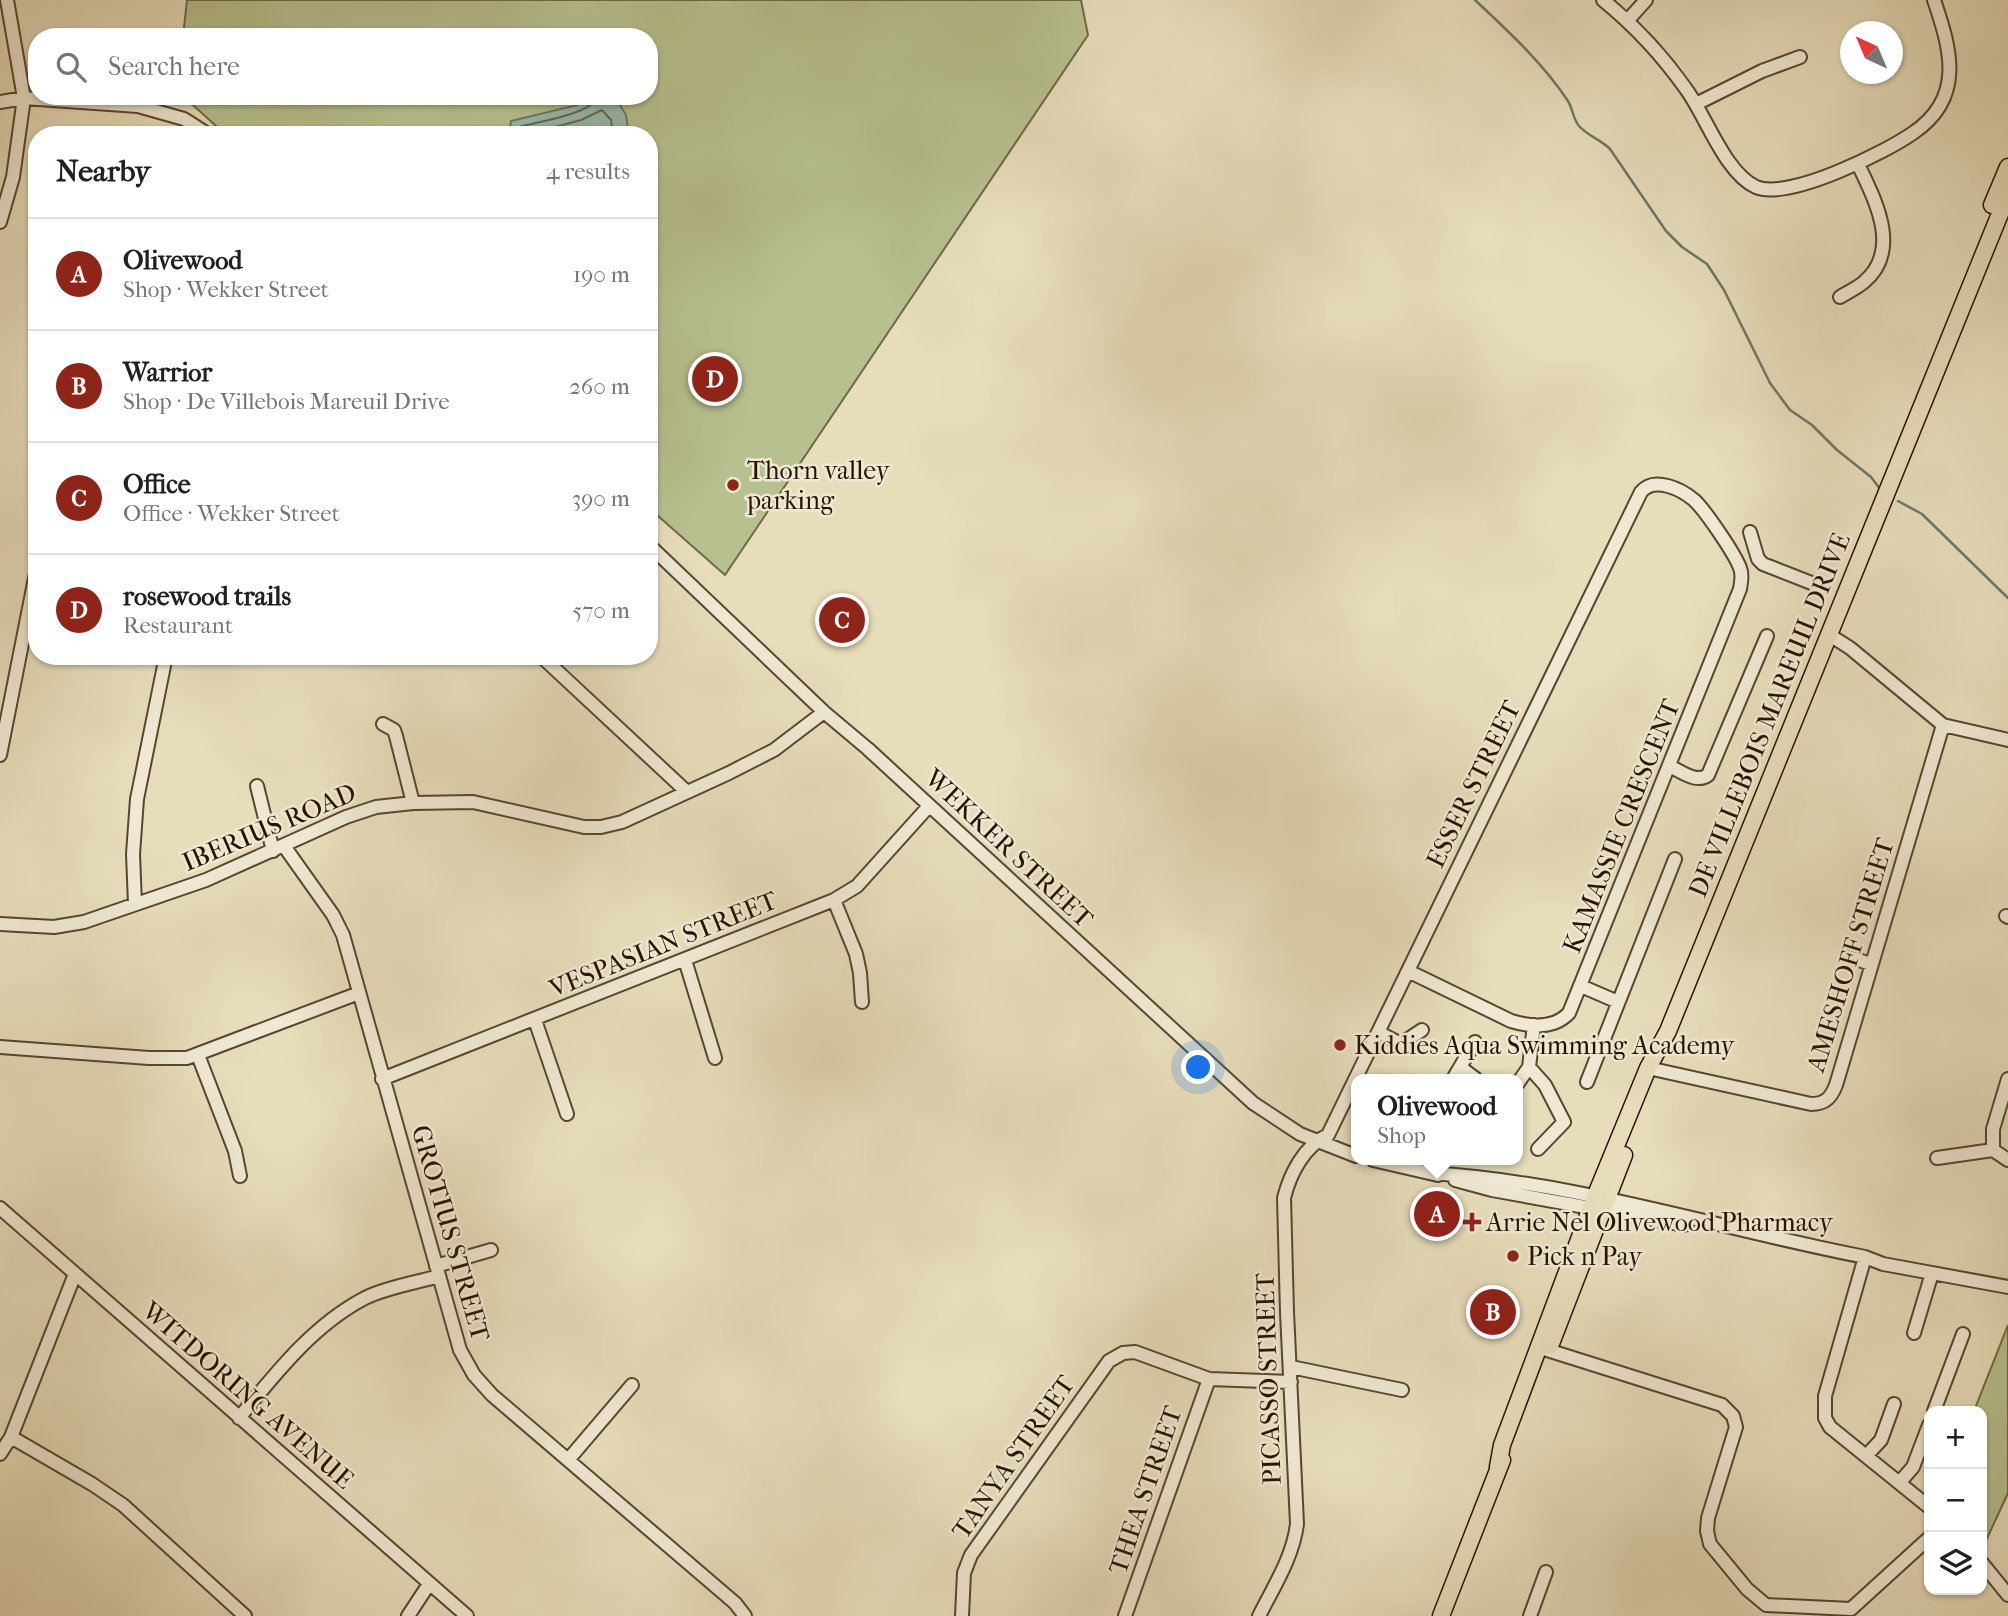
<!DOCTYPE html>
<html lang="en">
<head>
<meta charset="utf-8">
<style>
	body { margin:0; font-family:"IM FELL French Canon",serif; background:#f2f2f2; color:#202124 }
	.controls { position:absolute; right:21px; bottom:21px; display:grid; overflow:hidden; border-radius:14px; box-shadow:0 2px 5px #0004 }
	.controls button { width:63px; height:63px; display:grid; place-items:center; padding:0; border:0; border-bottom:2px solid #e0e0e0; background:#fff; color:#202124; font:35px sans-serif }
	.compass { position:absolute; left:1840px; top:21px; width:63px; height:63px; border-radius:50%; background:#fff; box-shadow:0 2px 5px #0004; rotate:316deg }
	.you { position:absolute; left:1199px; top:1068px; width:24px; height:24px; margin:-18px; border:5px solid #fff; border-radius:50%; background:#1a73e8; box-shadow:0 0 0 10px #1a73e833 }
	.badge { display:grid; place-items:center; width:46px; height:46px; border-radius:50%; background:#8f2418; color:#fff; font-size:23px; font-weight:700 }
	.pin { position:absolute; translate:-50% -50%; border:4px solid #fff; box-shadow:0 2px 7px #0006 }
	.popup { position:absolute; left:1351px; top:1074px; width:172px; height:91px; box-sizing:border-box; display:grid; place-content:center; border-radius:14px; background:#fff; filter:drop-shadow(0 2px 5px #0005); font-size:23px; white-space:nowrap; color:#757577 }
	.popup b { font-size:26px; color:#202124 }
	.popup::after { content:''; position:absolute; left:50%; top:100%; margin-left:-14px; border:14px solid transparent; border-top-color:#fff }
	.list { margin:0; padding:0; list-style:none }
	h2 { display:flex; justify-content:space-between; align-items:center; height:91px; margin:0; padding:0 28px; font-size:30px }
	h2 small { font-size:23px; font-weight:400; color:#757577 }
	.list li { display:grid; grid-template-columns:46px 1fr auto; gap:21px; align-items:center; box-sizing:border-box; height:112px; padding:0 28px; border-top:2px solid #e0e0e0 }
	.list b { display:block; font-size:26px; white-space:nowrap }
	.list p { margin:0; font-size:23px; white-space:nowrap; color:#757577 }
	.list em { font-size:23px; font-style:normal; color:#757577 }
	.icon { flex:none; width:38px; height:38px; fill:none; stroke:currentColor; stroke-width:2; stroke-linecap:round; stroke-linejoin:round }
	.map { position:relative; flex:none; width:2008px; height:1616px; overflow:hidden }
	.search { position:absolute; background:#fff; box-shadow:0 2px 5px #0004; left:28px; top:28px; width:630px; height:77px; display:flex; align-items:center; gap:18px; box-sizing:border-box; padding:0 24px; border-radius:28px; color:#757577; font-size:26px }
	.panel { position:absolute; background:#fff; box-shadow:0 2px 5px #0004; left:28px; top:126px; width:630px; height:539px; border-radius:28px }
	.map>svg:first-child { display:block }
	.green { fill:#b7c08f; stroke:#706948; stroke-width:2 }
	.water { fill:#97bcac; stroke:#6b7867; stroke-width:2 }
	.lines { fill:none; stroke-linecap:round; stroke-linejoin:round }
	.shore { stroke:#606756; stroke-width:2 }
	.stream { stroke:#6b7867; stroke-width:2.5 }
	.minor-casing { stroke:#58452f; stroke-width:16 }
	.major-casing { stroke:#291200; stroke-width:19 }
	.minor { stroke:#efe9d3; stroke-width:12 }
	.major { stroke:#e7ddbb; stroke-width:16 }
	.poi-dot { fill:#8f2418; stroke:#efe9d3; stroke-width:2.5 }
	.labels { text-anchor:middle; stroke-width:5; stroke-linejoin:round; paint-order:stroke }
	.poi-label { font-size:26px; fill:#291200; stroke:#efe9d3; text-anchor:start }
	.street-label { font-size:26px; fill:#291200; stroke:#efe9d3 }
</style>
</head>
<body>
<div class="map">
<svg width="2008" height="1616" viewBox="0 0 2008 1616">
	<rect width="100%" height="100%" fill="#e7ddbb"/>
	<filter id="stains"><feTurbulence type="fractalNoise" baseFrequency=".00286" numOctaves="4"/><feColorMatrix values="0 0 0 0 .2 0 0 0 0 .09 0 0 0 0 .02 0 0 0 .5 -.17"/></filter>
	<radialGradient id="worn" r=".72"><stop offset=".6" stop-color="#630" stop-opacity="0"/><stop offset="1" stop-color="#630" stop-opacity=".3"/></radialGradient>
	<path class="green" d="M187,0H1081L1088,35L725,575L649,508V135H226L183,96H649V37H183Z
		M2008,1325V1493L1984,1545L1982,1543V1411H1974Z"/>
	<path class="water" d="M596,96L616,98L626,115L629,135H509L511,121L577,105Z"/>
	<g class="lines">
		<path class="shore" d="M516,135L519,127C536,122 594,114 597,96
			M525,135L581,120L602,110L611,120L613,135"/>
		<path class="stream" d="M1475,0C1508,31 1543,63 1568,101C1573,109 1573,119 1579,126C1588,136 1600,139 1610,149L1666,231L1682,247L1707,264L1724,290L1770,383L1790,410L1812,425L1837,450L1871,477L1880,489
			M1898,501L1922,514L2008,598"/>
		<defs>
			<path id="minor" d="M1603,0C1635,26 1662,55 1686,89C1706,116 1725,173 1756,187C1788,201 1886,152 1913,133C1965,98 1951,50 1934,0
				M1628,20L1646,0
				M0,102L24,98L138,106L184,119L209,135
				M1696,104L1762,71L1800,57
				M0,222L13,177L24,98L7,0
				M1840,297C1848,292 1857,288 1864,282C1902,250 1875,200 1858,164
				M1750,532L1758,559L1763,564L1814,584
				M649,545L824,712L868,749L1253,1103L1300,1134L1356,1156
				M1828,634L1850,648L1943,725L2008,740
				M541,656L687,792
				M383,724L394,730L396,736L413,803
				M0,755L37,568
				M1669,766C1681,771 1696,784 1708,775L1767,636
				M257,786L273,851
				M284,846L333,915L343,935L460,1350L474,1375L492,1395L735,1603L745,1616
				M834,900L856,954L860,973L862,1002
				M135,904L133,854L137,799L166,656
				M2006,916L2008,917
				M0,924L54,927L84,922L206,880L346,817L376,807L413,803L473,802L584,827H601L622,822L729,773L774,750L824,712
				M1846,956L1871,964
				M685,960L715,1058
				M1581,986L1618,1002
				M535,1020L567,1114
				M1378,1032L1401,1044L1422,1030
				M0,1047L149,1058H187L359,993
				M198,1055L235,1151L240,1176
				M1460,1067L1476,1079
				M1529,1067L1545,1085L1564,1122L1538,1149
				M1648,1068L1811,1104C1825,1104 1831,1098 1836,1085L1943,725
				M382,1079L834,900L857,886L929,806
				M1453,1079L1475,1042
				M1587,1082L1675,859
				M1518,1083L1529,1067L1534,1025
				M1993,1150V1129L2008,1079
				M1993,1150L2008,1160
				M1937,1158L1993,1150
				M1373,1160L1438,1175
				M1430,1173C1578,1182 1720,1229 1865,1257L1883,1264L2008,1287
				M1455,1180L1492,1190L1684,1225
				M0,1208L467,1616
				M1865,1257L1825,1396V1418L1830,1427L1929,1507
				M436,1266L491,1250
				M1914,1333L1932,1273
				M1541,1348L1722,1405L1733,1416L1736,1427L1708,1518L1707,1531L1710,1544L1747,1589L1766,1605L1851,1609L1929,1538
				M1291,1367L1402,1390
				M1934,1411L1963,1334
				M239,1418C275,1374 313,1325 365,1298C387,1287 415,1283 439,1276
				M11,1437L92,1484L123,1505L245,1616
				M0,1454L11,1437L75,1274
				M1866,1456L1881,1440L1894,1404
				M568,1460L632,1385
				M1900,1482L1913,1467L1929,1425
				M1982,1563L2008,1595
				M408,1616L429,1584
				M962,1616L964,1573L971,1555L1109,1361L1123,1353L1135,1352L1209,1379L1291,1382
				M1125,1616L1209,1379
				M1259,1616C1274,1586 1293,1557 1297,1524L1287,1312L1284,1198C1290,1174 1304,1146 1328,1135L1641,492C1654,476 1681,489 1694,500C1705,510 1735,554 1740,568C1743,575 1741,582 1740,589L1569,1013C1554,1029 1531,1027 1511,1021L1408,971
				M1530,1616L1546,1572"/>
			<path id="major" d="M1992,205L2008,167
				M1550,1346L1624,1155
				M1498,1467L1502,1445L1595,1197L1648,1068L1668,1031L2008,194
				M1441,1616L1502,1460"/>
		</defs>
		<use href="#minor" class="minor-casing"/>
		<use href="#major" class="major-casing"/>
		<use href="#minor" class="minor"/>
		<use href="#major" class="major"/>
	</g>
	<g class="poi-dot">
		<circle cx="733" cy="485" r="7"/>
		<circle cx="1340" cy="1045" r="7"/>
		<path d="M1468.5 1211.5h7v7h7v7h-7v7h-7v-7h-7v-7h7z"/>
		<circle cx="1513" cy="1256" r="7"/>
	</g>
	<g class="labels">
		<g class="poi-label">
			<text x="747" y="479">Thorn valley<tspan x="747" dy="30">parking</tspan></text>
			<text x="1354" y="1054">Kiddies Aqua Swimming Academy</text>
			<text x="1486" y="1231">Arrie Nel Olivewood Pharmacy</text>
			<text x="1527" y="1265">Pick n Pay</text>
		</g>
		<g class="street-label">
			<text transform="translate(1769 715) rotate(-68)" y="9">DE VILLEBOIS MAREUIL DRIVE</text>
			<text transform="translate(1473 784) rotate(-64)" y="9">ESSER STREET</text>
			<text transform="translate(1621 826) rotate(-68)" y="9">KAMASSIE CRESCENT</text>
			<text transform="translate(269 827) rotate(-23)" y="9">IBERIUS ROAD</text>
			<text transform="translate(1009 848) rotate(43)" y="9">WEKKER STREET</text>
			<text transform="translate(663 944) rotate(-22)" y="9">VESPASIAN STREET</text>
			<text transform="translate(1850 955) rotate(-73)" y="9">AMESHOFF STREET</text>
			<text transform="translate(451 1233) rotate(74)" y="9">GROTIUS STREET</text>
			<text transform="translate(1268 1379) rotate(-92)" y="9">PICASSO STREET</text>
			<text transform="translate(248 1395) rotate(41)" y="9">WITDORING AVENUE</text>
			<text transform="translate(1013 1457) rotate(-55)" y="9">TANYA STREET</text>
			<text transform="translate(1145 1490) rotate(-71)" y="9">THEA STREET</text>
		</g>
	</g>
	<rect width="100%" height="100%" filter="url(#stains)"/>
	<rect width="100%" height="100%" fill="url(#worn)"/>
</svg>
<div class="controls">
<button>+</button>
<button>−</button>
<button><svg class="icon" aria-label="layers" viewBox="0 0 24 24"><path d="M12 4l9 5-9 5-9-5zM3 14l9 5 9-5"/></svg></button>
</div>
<svg class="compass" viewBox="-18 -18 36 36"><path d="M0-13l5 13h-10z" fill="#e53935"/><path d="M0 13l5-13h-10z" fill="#757577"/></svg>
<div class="you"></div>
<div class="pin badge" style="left:1437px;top:1214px">A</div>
<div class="popup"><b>Olivewood</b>Shop</div>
<div class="pin badge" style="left:1493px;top:1312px">B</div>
<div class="pin badge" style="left:842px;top:620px">C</div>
<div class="pin badge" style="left:715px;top:379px">D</div>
<div class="search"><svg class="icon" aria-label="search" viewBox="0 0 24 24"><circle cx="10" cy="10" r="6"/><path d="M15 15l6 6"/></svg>Search here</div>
<section class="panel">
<h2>Nearby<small>4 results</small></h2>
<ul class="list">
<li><span class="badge">A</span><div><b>Olivewood</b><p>Shop · Wekker Street</p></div><em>190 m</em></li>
<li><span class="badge">B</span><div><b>Warrior</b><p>Shop · De Villebois Mareuil Drive</p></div><em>260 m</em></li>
<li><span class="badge">C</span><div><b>Office</b><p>Office · Wekker Street</p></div><em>390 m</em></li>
<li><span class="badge">D</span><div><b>rosewood trails</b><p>Restaurant</p></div><em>570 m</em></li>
</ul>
</section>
</div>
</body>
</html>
